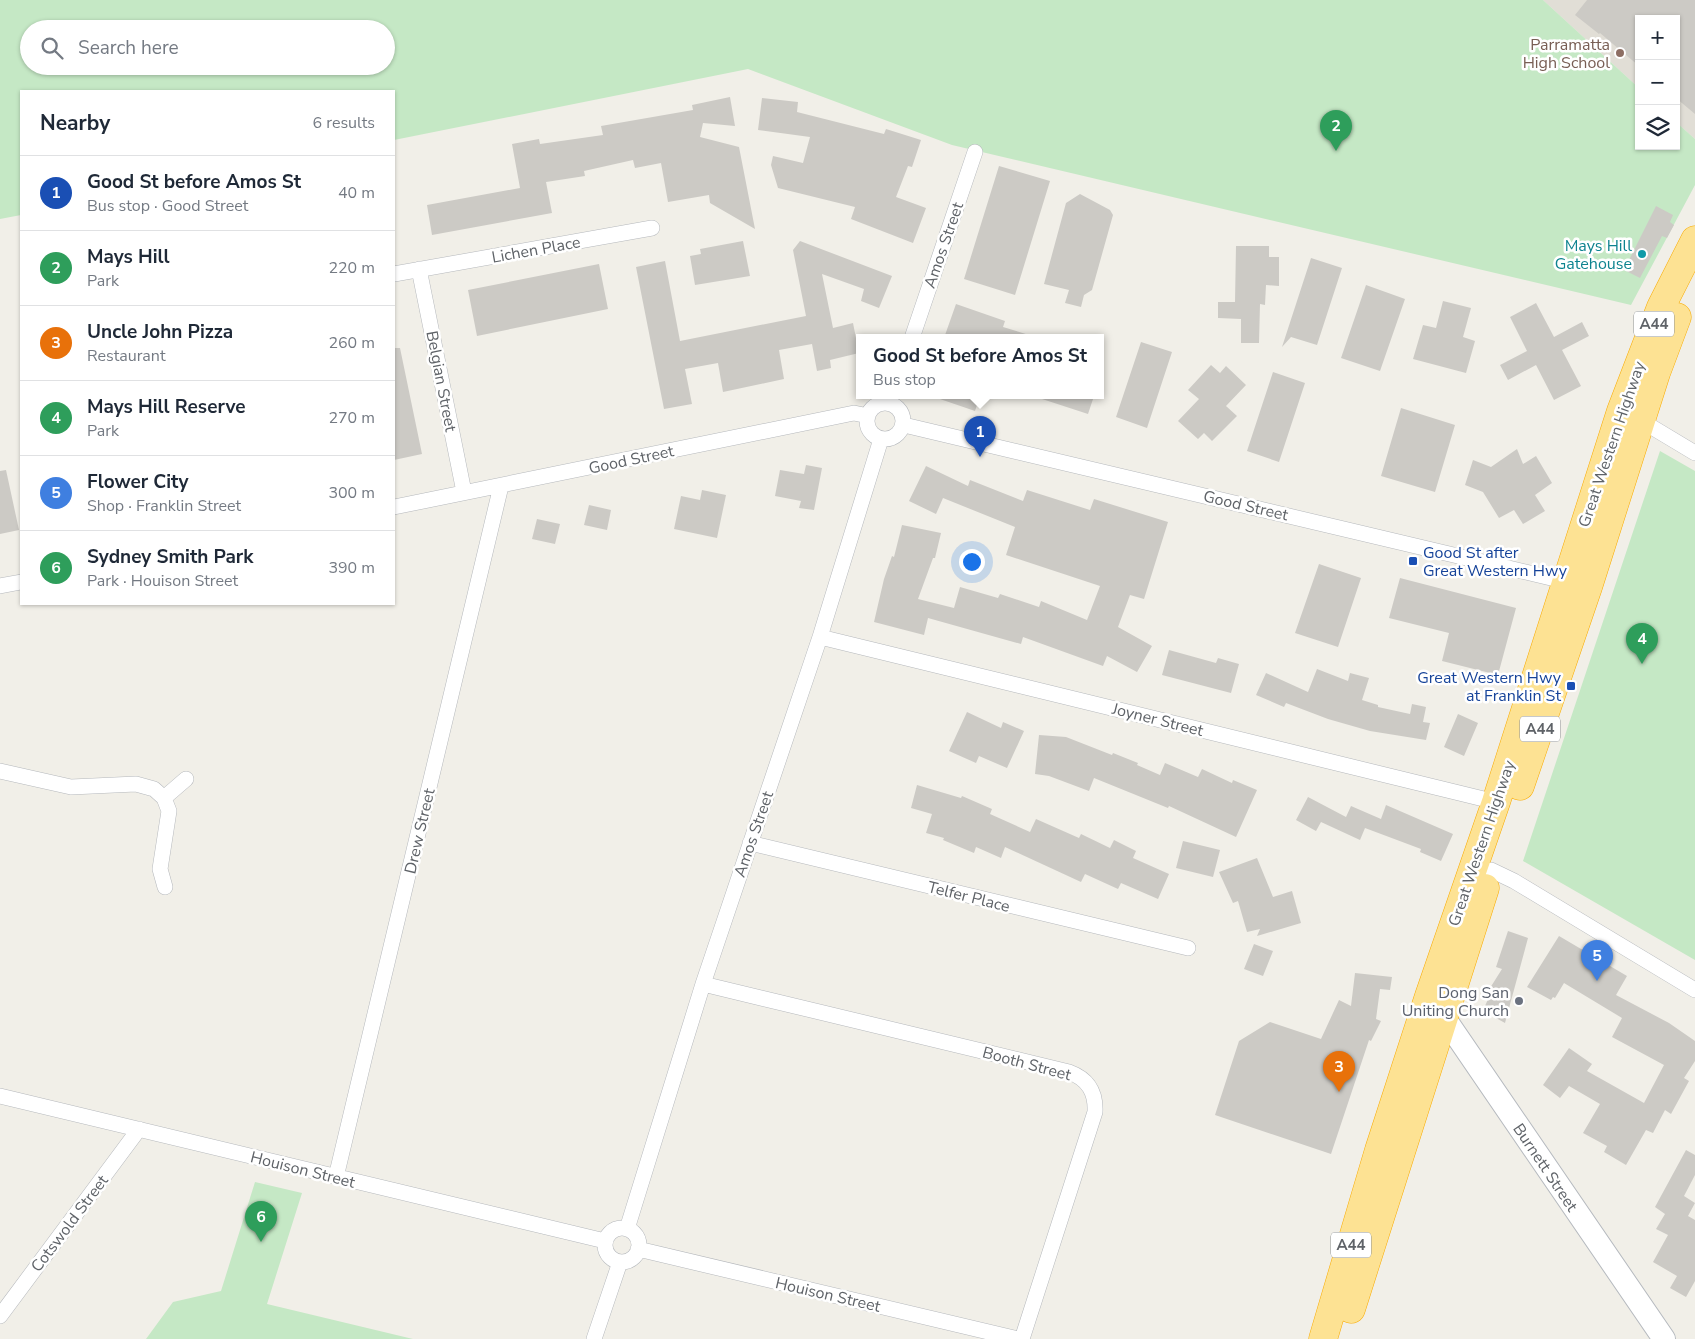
<!DOCTYPE html>
<html lang="en">
<head>
<meta charset="utf-8">
<style>
	body { margin:0; font-family:"Nunito Sans",sans-serif; background:#f6f6f7; color:#1f2937 }
	.controls { position:absolute; right:15px; top:15px; display:grid; overflow:hidden; border-radius:0px; box-shadow:0 1px 4px #0004 }
	.controls button { width:45px; height:45px; display:grid; place-items:center; padding:0; border:0; border-bottom:1px solid #e0e1e3; background:#fff; color:#1f2937; font:25px sans-serif }
	.you { position:absolute; left:971px; top:561px; width:18px; height:18px; margin:-12px; border:4px solid #fff; border-radius:50%; background:#1a73e8; box-shadow:0 0 0 8px #1a73e833 }
	.badge { display:grid; place-items:center; width:32px; height:32px; border-radius:50%; background:#ea4335; color:#fff; font-size:16px; font-weight:700 }
	.pin { position:absolute; translate:-50% -41px; filter:drop-shadow(0 1px 2px #0008) }
	.pin::after { content:''; position:absolute; top:26px; width:18px; height:15px; background:inherit; clip-path:polygon(0 0,100% 0,50% 100%) }
	.popup { position:absolute; left:856px; top:334px; width:248px; height:65px; box-sizing:border-box; display:grid; place-content:center; border-radius:0px; background:#fff; filter:drop-shadow(0 1px 4px #0005); font-size:16px; white-space:nowrap; color:#747a83 }
	.popup b { font-size:19px; color:#1f2937 }
	.popup::after { content:''; position:absolute; left:50%; top:100%; margin-left:-10px; border:10px solid transparent; border-top-color:#fff }
	.list { margin:0; padding:0; list-style:none }
	h2 { display:flex; justify-content:space-between; align-items:center; height:65px; margin:0; padding:0 20px; font-size:21px }
	h2 small { font-size:16px; font-weight:400; color:#747a83 }
	.list li { display:grid; grid-template-columns:32px 1fr auto; gap:15px; align-items:center; box-sizing:border-box; height:75px; padding:0 20px; border-top:1px solid #e0e1e3 }
	.list b { display:block; font-size:19px; white-space:nowrap }
	.list p { margin:0; font-size:16px; white-space:nowrap; color:#747a83 }
	.list em { font-size:16px; font-style:normal; color:#747a83 }
	.icon { flex:none; width:28px; height:28px; fill:none; stroke:currentColor; stroke-width:2; stroke-linecap:round; stroke-linejoin:round }
	.map { position:relative; flex:none; width:1695px; height:1339px; overflow:hidden }
	.search { position:absolute; background:#fff; box-shadow:0 1px 4px #0004; left:20px; top:20px; width:375px; height:55px; display:flex; align-items:center; gap:12px; box-sizing:border-box; padding:0 18px; border-radius:28px; color:#747a83; font-size:19px }
	.panel { position:absolute; background:#fff; box-shadow:0 1px 4px #0004; left:20px; top:90px; width:375px; height:515px; border-radius:0px }
	.map>svg:first-child { display:block }
	.education { fill:#e1ded6 }
	.green { fill:#c5e8c5; fill-rule:evenodd }
	.building { fill:#cccac5 }
	.lines { fill:none; stroke-linecap:round; stroke-linejoin:round }
	.street-casing { stroke:#b5b8bc; stroke-width:16 }
	.secondary-casing { stroke:#b6babf; stroke-width:24 }
	.highway-casing { stroke:#f9ab00; stroke-width:29 }
	.street { stroke:#fff; stroke-width:15 }
	.secondary { stroke:#fff; stroke-width:22 }
	.highway { stroke:#fde293; stroke-width:28 }
	.education-dot { fill:#8d6e63; stroke:#fff; stroke-width:2 }
	.culture-dot { fill:#0f9aa8; stroke:#fff; stroke-width:2 }
	.transit-dot { fill:#1a4fb4; stroke:#fff; stroke-width:2 }
	.worship-dot { fill:#6b7280; stroke:#fff; stroke-width:2 }
	.labels { text-anchor:middle; stroke-width:5; stroke-linejoin:round; paint-order:stroke }
	.shield { fill:#fff; stroke:#8f9295; stroke-width:1 }
	.shield-label { font-size:15px; font-weight:bold; fill:#5f6368 }
	.education-label { font-size:16px; fill:#785e54; stroke:#fff; text-anchor:end }
	.street-label { font-size:16px; fill:#5f6368; stroke:#fff }
	.culture-label { font-size:16px; fill:#0d838f; stroke:#fff; text-anchor:end }
	.transit-label { font-size:16px; fill:#164399; stroke:#fff; text-anchor:start }
	.worship-label { font-size:16px; fill:#5b616d; stroke:#fff; text-anchor:end }
</style>
</head>
<body>
<div class="map">
<svg width="1695" height="1339" viewBox="0 0 1695 1339">
	<rect width="100%" height="100%" fill="#f1efe8"/>
	<path class="education" d="M1543,0H1695V139L1676,122V19H1639V88Z"/>
	<path class="green" d="M0,0H1543L1639,88V146H1676V122L1695,139V185L1631,305L952,145L748,69L394,140V91H21V215L0,219ZM29,29H386V66H29Z
		M1660,451L1695,471V960L1523,861Z
		M255,1182L302,1193L267,1304L413,1339H146L173,1302L221,1291Z"/>
	<path class="building" d="M1587,0H1695V114L1676,98V19H1639V66L1600,33L1599,34L1575,15Z
		M730,97L735,126L703,123L700,137L739,147L755,229L710,203L709,195L668,202L661,163L635,168L633,160L584,171L585,176L546,182L552,213L432,235L427,205L520,188L512,144L539,139L540,144L603,135L601,126L693,110L692,105Z
		M762,98L798,102L797,112L884,134L886,129L921,140L912,167L908,166L896,197L926,208L913,243L851,219L855,207L778,188L771,165L773,156L803,163L810,137L758,130Z
		M999,166L1050,181L1015,295L964,279Z
		M1080,194L1110,210L1113,215L1092,290L1084,295L1081,307L1065,303L1069,290L1044,284L1066,203Z
		M1656,206L1673,215L1670,222L1674,225L1667,238L1662,236L1640,278L1624,270Z
		M743,241L750,276L695,285L690,256L701,254L700,249Z
		M800,241L892,276L879,308L861,301L864,289L822,274L833,328L853,323L859,353L830,360L831,368L817,371L812,344L779,350L784,379L723,392L718,363L685,369L692,404L664,409L636,267L665,261L680,341L806,316L793,250Z
		M1236,246H1269V257H1279V286L1266,285L1265,305L1260,304L1259,343H1241V319L1218,318V302H1235Z
		M1311,258L1342,268L1317,345L1291,337L1282,347Z
		M599,264L608,309L477,336L468,290Z
		M1366,285L1405,299L1380,371L1341,358Z
		M1443,301L1471,308L1463,337L1475,341L1466,373L1413,359L1423,325L1436,328Z
		M1536,303L1554,337L1582,322L1589,336L1562,350L1581,386L1554,400L1536,365L1508,380L1500,365L1527,351L1510,317Z
		M956,304L1005,321L1003,327L1029,335L1028,338H944Z
		M1141,342L1172,352L1147,428L1116,417Z
		M394,348H400L422,454L394,460Z
		M1211,365L1220,373L1226,366L1246,385L1226,406L1237,416L1212,441L1204,433L1198,439L1178,421L1199,399L1188,390Z
		M1273,372L1305,383L1279,462L1247,451Z
		M937,396H980L975,411L937,398Z
		M1040,396H1094L1088,414L1039,398Z
		M1401,408L1455,425L1435,492L1381,476Z
		M1517,449L1523,464L1536,456L1552,483L1535,495L1545,511L1523,524L1514,510L1499,518L1483,492L1465,485L1473,460L1491,467Z
		M806,465L822,468L814,510L799,508L801,501L775,496L780,470L804,474Z
		M926,466L968,486L970,480L1023,501L1027,490L1090,510L1094,499L1168,522L1144,599L1130,595L1118,627L1152,646L1137,672L1107,656L1103,666L1023,637L1021,644L928,618L924,635L874,622L884,579L892,556L894,557L902,525L941,533L935,558H933L918,599L954,608L960,587L998,598L1000,594L1039,607L1041,601L1087,620L1100,586L1006,555L1015,527L943,498L936,514L909,501Z
		M6,470L19,530L0,534V471Z
		M702,490L726,495L717,538L674,529L681,496L700,500Z
		M589,505L611,510L607,530L584,525Z
		M537,519L560,524L555,544L532,539Z
		M1319,564L1361,578L1338,647L1295,633Z
		M1400,578L1516,608L1498,675L1442,661L1449,633L1389,618Z
		M1169,650L1216,663L1218,658L1239,664L1231,693L1162,675Z
		M1317,669L1348,681L1350,673L1369,678L1362,700L1378,705V707L1410,714L1412,704L1426,707L1423,722L1430,723L1426,740L1370,731L1328,719L1286,703L1284,707L1256,695L1266,673L1308,692Z
		M967,712L1001,728L1003,722L1024,731L1007,768L979,756L976,763L949,751Z
		M1458,714L1478,723L1464,756L1444,747Z
		M1039,735L1066,737L1112,755L1113,753L1138,763L1137,765L1160,775L1165,763L1198,777L1202,769L1232,783L1233,780L1257,790L1236,837L1169,806L1168,808L1094,778L1089,791L1049,776L1035,774Z
		M917,785L961,798L962,796L992,809L990,814L1030,832L1036,819L1079,838L1081,834L1110,848L1114,840L1136,851L1133,858L1169,874L1158,899L1121,883L1118,889L1085,874L1081,882L1005,847L1001,858L976,847L974,853L943,840L944,838L926,833L932,814L911,808Z
		M1308,797L1346,817L1351,806L1381,819L1386,805L1453,834L1441,861L1420,852L1421,849L1365,828L1360,840L1321,822L1316,831L1296,820Z
		M1183,841L1220,850L1213,877L1176,868Z
		M1257,858L1273,897L1292,891L1301,923L1257,936L1260,929L1247,932L1238,901L1233,903L1219,872Z
		M1508,931L1528,938L1505,1023L1487,1013L1489,1008L1485,1006L1489,997L1485,996L1502,969L1496,967Z
		M1559,936L1627,976L1616,995L1669,1023L1695,1041V1061L1684,1078L1689,1081L1671,1114L1665,1110L1653,1133L1646,1130L1626,1165L1604,1152L1607,1146L1583,1133L1600,1104L1569,1086L1560,1098L1543,1085L1569,1048L1592,1064L1587,1071L1644,1103L1664,1065L1612,1037L1622,1018L1564,983L1555,998L1553,997L1551,1000L1527,987Z
		M1254,944L1273,951L1263,976L1244,969Z
		M1355,973L1392,977L1390,990L1380,989L1376,1019L1381,1021L1371,1041L1369,1040L1331,1154L1215,1115L1239,1041L1270,1022L1321,1039L1339,1000L1351,1006Z
		M1686,1150L1695,1155V1175L1684,1196L1695,1203L1688,1216L1695,1220V1281L1686,1297L1670,1288L1677,1276L1653,1262L1668,1235L1656,1229L1665,1214L1655,1207Z"/>
	<g class="lines">
		<defs>
			<path id="street" d="M419,269L464,492
				M394,274L652,228
				M912,338L975,152
				M867 421a18 18 0 1 1 36 0a18 18 0 1 1-36 0Z
				M1640,420L1695,453
				M904,425L1572,583
				M394,507L854,413L868,416
				M0,586L21,582
				M820,637L1496,802
				M0,771L71,787L136,784L154,789L164,798L169,811L160,869L165,887
				M164,798L186,779
				M750,843L1188,948
				M1491,870L1514,881L1695,990
				M703,984L1069,1072C1088,1079 1096,1092 1095,1112L1022,1339
				M0,1096L605,1241
				M336,1177L501,486
				M605 1245a17 17 0 1 1 34 0a17 17 0 1 1-34 0Z
				M627,1229L703,984L820,637L881,439
				M638,1249L1018,1339
				M0,1316L139,1129
				M594,1339L620,1262"/>
			<path id="secondary" d="M1437,1007L1664,1339"/>
			<path id="highway" d="M1520,786L1588,587L1656,373L1677,317
				M1351,1309L1485,888
				M1323,1339L1379,1150L1429,996L1496,802L1621,411L1661,307L1695,240"/>
		</defs>
		<use href="#street" class="street-casing"/>
		<use href="#secondary" class="secondary-casing"/>
		<use href="#highway" class="highway-casing"/>
		<use href="#street" class="street"/>
		<use href="#secondary" class="secondary"/>
		<use href="#highway" class="highway"/>
	</g>
	<circle class="education-dot" cx="1620" cy="53" r="5"/>
	<circle class="culture-dot" cx="1642" cy="254" r="5"/>
	<g class="transit-dot">
		<rect x="1408" y="556" width="10" height="10" rx="2.5"/>
		<rect x="1566" y="681" width="10" height="10" rx="2.5"/>
	</g>
	<circle class="worship-dot" cx="1519" cy="1001" r="5"/>
	<g class="labels">
		<g class="shield">
			<rect x="1634" y="311.5" width="40" height="25" rx="4"/>
			<rect x="1520" y="716.5" width="40" height="25" rx="4"/>
			<rect x="1331" y="1232.5" width="40" height="25" rx="4"/>
		</g>
		<g class="shield-label">
			<text x="1654" y="329">A44</text>
			<text x="1540" y="734">A44</text>
			<text x="1351" y="1250">A44</text>
		</g>
		<g class="education-label">
			<text x="1610" y="50">Parramatta<tspan x="1610" dy="18">High School</tspan></text>
		</g>
		<g class="street-label">
			<text transform="translate(943 245) rotate(-71)" y="6">Amos Street</text>
			<text transform="translate(536 249) rotate(-10)" y="6">Lichen Place</text>
			<text transform="translate(442 381) rotate(79)" y="6">Belgian Street</text>
			<text transform="translate(1611 444) rotate(-71)" y="6">Great Western Highway</text>
			<text transform="translate(631 459) rotate(-12)" y="6">Good Street</text>
			<text transform="translate(1246 505) rotate(13)" y="6">Good Street</text>
			<text transform="translate(1158 719) rotate(14)" y="6">Joyner Street</text>
			<text transform="translate(419 831) rotate(-77)" y="6">Drew Street</text>
			<text transform="translate(753 834) rotate(-71)" y="6">Amos Street</text>
			<text transform="translate(1481 843) rotate(-71)" y="6">Great Western Highway</text>
			<text transform="translate(969 896) rotate(14)" y="6">Telfer Place</text>
			<text transform="translate(1027 1063) rotate(15)" y="6">Booth Street</text>
			<text transform="translate(1546 1167) rotate(56)" y="6">Burnett Street</text>
			<text transform="translate(303 1169) rotate(14)" y="6">Houison Street</text>
			<text transform="translate(69 1223) rotate(-53)" y="6">Cotswold Street</text>
			<text transform="translate(828 1294) rotate(13)" y="6">Houison Street</text>
		</g>
		<g class="culture-label">
			<text x="1632" y="251">Mays Hill<tspan x="1632" dy="18">Gatehouse</tspan></text>
		</g>
		<g class="transit-label">
			<text x="1423" y="558">Good St after<tspan x="1423" dy="18">Great Western Hwy</tspan></text>
			<text x="1561" y="683" text-anchor="end">Great Western Hwy<tspan x="1561" dy="18">at Franklin St</tspan></text>
		</g>
		<g class="worship-label">
			<text x="1509" y="998">Dong San<tspan x="1509" dy="18">Uniting Church</tspan></text>
		</g>
	</g>
</svg>
<div class="controls">
<button>+</button>
<button>−</button>
<button><svg class="icon" aria-label="layers" viewBox="0 0 24 24"><path d="M12 4l9 5-9 5-9-5zM3 14l9 5 9-5"/></svg></button>
</div>
<div class="you"></div>
<div class="pin badge" style="left:980px;top:457px;background:#1a4fb4">1</div>
<div class="popup"><b>Good St before Amos St</b>Bus stop</div>
<div class="pin badge" style="left:1336px;top:151px;background:#2e9e5b">2</div>
<div class="pin badge" style="left:1339px;top:1092px;background:#e8710a">3</div>
<div class="pin badge" style="left:1642px;top:664px;background:#2e9e5b">4</div>
<div class="pin badge" style="left:1597px;top:981px;background:#3f7fe0">5</div>
<div class="pin badge" style="left:261px;top:1242px;background:#2e9e5b">6</div>
<div class="search"><svg class="icon" aria-label="search" viewBox="0 0 24 24"><circle cx="10" cy="10" r="6"/><path d="M15 15l6 6"/></svg>Search here</div>
<section class="panel">
<h2>Nearby<small>6 results</small></h2>
<ul class="list">
<li><span class="badge" style="background:#1a4fb4">1</span><div><b>Good St before Amos St</b><p>Bus stop · Good Street</p></div><em>40 m</em></li>
<li><span class="badge" style="background:#2e9e5b">2</span><div><b>Mays Hill</b><p>Park</p></div><em>220 m</em></li>
<li><span class="badge" style="background:#e8710a">3</span><div><b>Uncle John Pizza</b><p>Restaurant</p></div><em>260 m</em></li>
<li><span class="badge" style="background:#2e9e5b">4</span><div><b>Mays Hill Reserve</b><p>Park</p></div><em>270 m</em></li>
<li><span class="badge" style="background:#3f7fe0">5</span><div><b>Flower City</b><p>Shop · Franklin Street</p></div><em>300 m</em></li>
<li><span class="badge" style="background:#2e9e5b">6</span><div><b>Sydney Smith Park</b><p>Park · Houison Street</p></div><em>390 m</em></li>
</ul>
</section>
</div>
</body>
</html>
